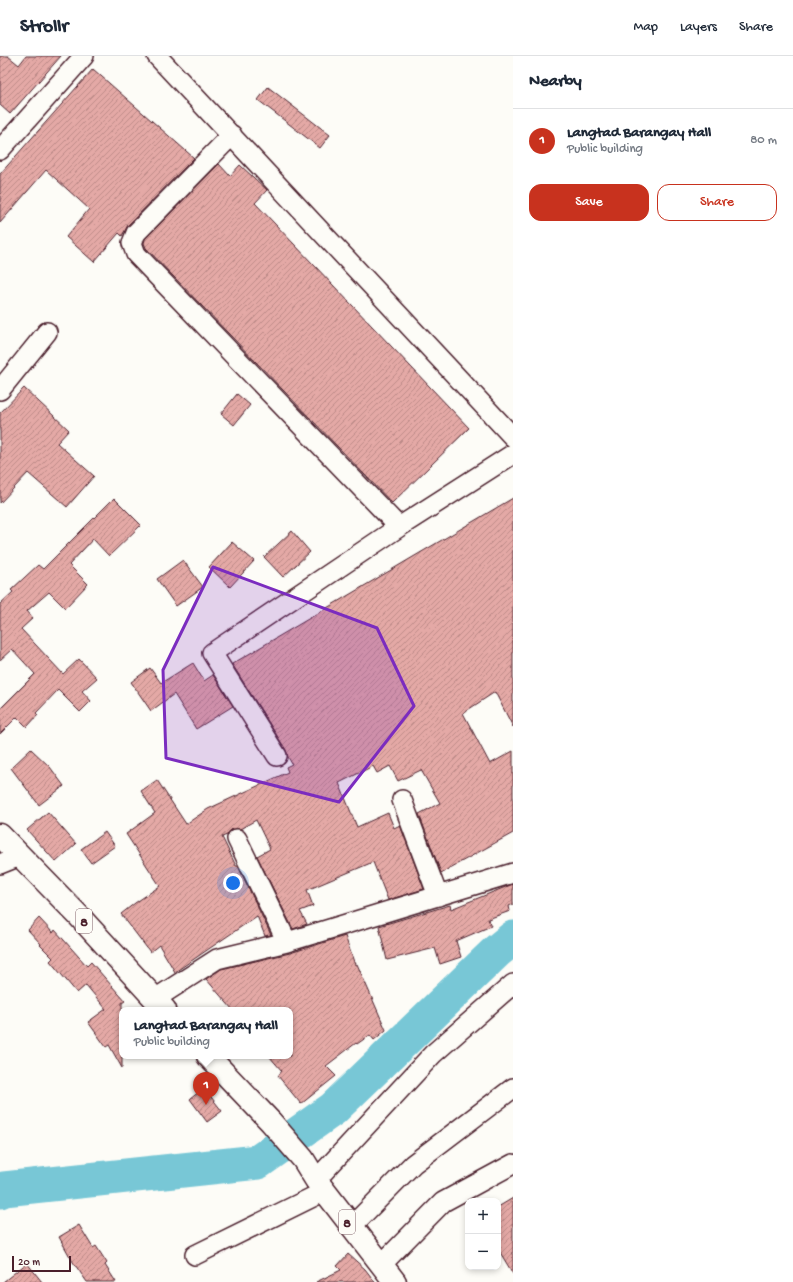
<!DOCTYPE html>
<html lang="en">
<head>
<meta charset="utf-8">
<style>
	body { margin:0; font-family:"Gochi Hand",sans-serif; background:#f6f6f7; color:#1f2937 }
	.controls { position:absolute; right:12px; bottom:12px; display:grid; overflow:hidden; border-radius:8px; box-shadow:0 2px 6px #0003 }
	.controls button { width:36px; height:36px; display:grid; place-items:center; padding:0; border:0; border-bottom:1px solid #e0e1e3; background:#fff; color:#1f2937; font:20px sans-serif }
	.scale { position:absolute; left:12px; bottom:10px; width:59px; box-sizing:border-box; padding-left:4px; border:2px solid #4a1f2b; border-top:0; font-size:11px; line-height:14px; white-space:nowrap; color:#4a1f2b; -webkit-text-stroke:3px #fdfcf7; paint-order:stroke }
	.you { position:absolute; left:233px; top:827px; width:14px; height:14px; margin:-10px; border:3px solid #fff; border-radius:50%; background:#1a73e8; box-shadow:0 0 0 6px #1a73e833 }
	.badge { display:grid; place-items:center; width:26px; height:26px; border-radius:50%; background:#c8321e; color:#fff; font-size:13px; font-weight:700 }
	.pin { position:absolute; translate:-50% -33px; filter:drop-shadow(0 1px 2px #0008) }
	.pin::after { content:''; position:absolute; top:21px; width:14px; height:12px; background:inherit; clip-path:polygon(0 0,100% 0,50% 100%) }
	.popup { position:absolute; left:119px; top:951px; width:174px; height:52px; box-sizing:border-box; display:grid; place-content:center; border-radius:8px; background:#fff; filter:drop-shadow(0 1px 3px #0005); font-size:13px; white-space:nowrap; color:#747a83 }
	.popup b { font-size:15px; color:#1f2937 }
	.popup::after { content:''; position:absolute; left:50%; top:100%; margin-left:-8px; border:8px solid transparent; border-top-color:#fff }
	.list { margin:0; padding:0; list-style:none }
	h2 { display:flex; justify-content:space-between; align-items:center; height:52px; margin:0; padding:0 16px; font-size:17px }
	h2 small { font-size:13px; font-weight:400; color:#747a83 }
	.list li { display:grid; grid-template-columns:26px 1fr auto; gap:12px; align-items:center; box-sizing:border-box; height:64px; padding:0 16px; border-top:1px solid #e0e1e3 }
	.list b { display:block; font-size:15px; white-space:nowrap }
	.list p { margin:0; font-size:13px; white-space:nowrap; color:#747a83 }
	.list em { font-size:13px; font-style:normal; color:#747a83 }
	.actions { display:flex; gap:8px; padding:12px 16px }
	.actions a { flex:1; padding:9px 0; border:1px solid #c8321e; border-radius:12px; text-align:center; font-size:14px; color:#c8321e }
	.actions .main { background:#c8321e; color:#fff }
	.map { position:relative; flex:none; width:513px; height:1226px; overflow:hidden }
	header { display:flex; align-items:center; gap:24px; box-sizing:border-box; height:56px; padding:0 20px; background:#fff; border-bottom:1px solid #e0e1e3 }
	header strong { font-size:19px }
	nav { display:flex; gap:22px; margin-inline-start:auto; font-size:14px }
	main { display:flex }
	aside { flex:1; background:#fff }
	.map>svg:first-child { display:block }
	.lines { fill:none; stroke-linecap:round; stroke-linejoin:round }
	.river { stroke:#78c7d6; stroke-width:35 }
	.building { fill:url(#building-hatch); stroke:#4a1f2b }
	.minor-casing { stroke:#4a1f2b; stroke-width:22 }
	.highway-casing { stroke:#4a1f2b; stroke-width:25 }
	.minor { stroke:#fdfcf7; stroke-width:19 }
	.highway { stroke:#fdfcf7; stroke-width:22 }
	.marked { fill:#7b2cbf; fill-opacity:0.2; stroke:#7b2cbf; stroke-width:3; stroke-linejoin:round }
	.labels { text-anchor:middle; stroke-width:3; stroke-linejoin:round; paint-order:stroke }
	.shield { fill:#fdfcf7; stroke:#806168; stroke-width:1 }
	.shield-label { font-size:14px; font-weight:bold; fill:#4a1f2b }
</style>
</head>
<body>
<header>
<strong>Strollr</strong>
<nav><a>Map</a><a>Layers</a><a>Share</a></nav>
</header>
<main>
<div class="map">
<svg width="513" height="1226" viewBox="0 0 513 1226">
	<defs>
		<pattern id="building-hatch" width="6" height="6" patternUnits="userSpaceOnUse"><rect width="6" height="6" fill="#e4a9a6"/><path d="M-1 1l2-2M0 6l6-6M5 7l2-2" fill="none" stroke="#bb8987"/></pattern>
	</defs>
	<rect width="100%" height="100%" fill="#fdfcf7"/>
	<filter id="ink" filterUnits="userSpaceOnUse"><feTurbulence type="fractalNoise" baseFrequency=".025" numOctaves="2"/><feDisplacementMap in="SourceGraphic" scale="8" xChannelSelector="R" yChannelSelector="G"/><feConvolveMatrix kernelMatrix="1 2 1 2 8 2 1 2 1" color-interpolation-filters="sRGB"/></filter>
	<g filter="url(#ink)">
		<g class="lines">
			<path class="river" d="M0,1135L4,1133L258,1106L333,1053L497,895L513,882"/>
		</g>
		<path class="building" d="M0,0H8L19,9L26,0H61L10,58L0,49Z
			M93,13L194,102L128,169L122,180L119,177L94,206L66,181L89,153L46,114L0,167V118Z
			M268,31L330,79L320,92L258,44Z
			M219,108L230,120L240,109L267,134L255,147L469,372L392,447L146,192L144,187L145,183Z
			M24,332L69,374L57,387L94,420L67,451L28,417L0,447V357Z
			M237,338L250,349L234,369L221,358Z
			M114,442L141,469L109,500L93,483L69,509L88,528L65,552L49,536L27,555L33,562L21,573L63,618L79,603L97,622L82,635L91,645L80,656L58,634L36,657L38,659L27,671L17,661L0,678V653L35,618L12,593L0,604V548L13,536L11,534L38,509L43,513Z
			M513,442V671L495,636L463,657L490,708L513,695V777L441,817L419,758L440,747L421,714L398,725L390,710L377,717L373,710L339,727L357,771L388,757L394,772L400,769L424,833L388,844L373,806L307,834L313,850L300,855L307,868L293,873L257,800L270,793L256,764L240,773H232L227,779L222,781L236,810H238L271,879L265,880L257,860L175,916L159,889L150,896L121,858L135,847L160,830L126,778L155,757L141,735L157,724L186,768L208,753L288,716L286,711L292,708L288,701L286,694L232,608Z
			M292,475L310,496L283,521L264,501Z
			M232,486L254,505L230,531L209,511Z
			M183,504L203,531L176,550L157,523Z
			M193,607L204,625L213,619L233,650L196,673L174,638L151,655L131,626L150,612L161,627Z
			M31,693L50,711L64,730L39,749L11,712Z
			M48,756L76,788L56,806L27,774Z
			M105,776L115,790L91,807L81,793Z
			M513,828V848L509,850L510,855L488,863L491,870L456,885L461,901L440,908L435,892L387,904L379,870L450,849L451,853Z
			M39,862L53,877L55,874L87,910L91,906L125,945L122,947V1012L109,989L106,991L88,966L106,953L86,929L77,937L50,905L53,902L40,889L41,888L28,874Z
			M345,880L355,909L357,908L386,974L374,984L370,979L357,988L356,987L326,1010L336,1020L301,1048L278,1020L282,1015L269,1000H290V954H233L206,923L221,913L290,897Z
			M204,1032L222,1055L207,1066L190,1043Z
			M513,1142V1218L498,1193V1151Z
			M79,1169L93,1192L96,1190L107,1207L105,1209L116,1226H87L73,1206L59,1181Z
			M348,1198L365,1213L375,1226H316L341,1214L337,1210Z
			M27,1207L42,1226H3Z"/>
		<g class="lines">
			<defs>
				<path id="minor" d="M157,0L513,381
					M232,79L136,177L132,187L136,198L399,471
					M0,94L84,0
					M0,334L47,276
					M277,700L212,597L399,471L513,398
					M402,744L438,840
					M237,783L287,886
					M0,808L20,800
					M155,943L217,903L287,886L513,817
					M316,1124L433,998L513,928
					M351,1171L413,1108L513,1032
					M195,1199L325,1135
					M381,1209L443,1146L513,1108"/>
				<path id="highway" d="M0,779L78,859L165,954
					M208,1000L271,1066L303,1103L316,1124L395,1226"/>
			</defs>
			<use href="#minor" class="minor-casing"/>
			<use href="#highway" class="highway-casing"/>
			<use href="#minor" class="minor"/>
			<use href="#highway" class="highway"/>
		</g>
	</g>
	<path class="marked" d="M213,511L377,572L414,650L339,746L166,702L163,614Z"/>
	<g class="labels">
		<g class="shield">
			<rect x="76" y="853" width="16" height="24" rx="3"/>
			<rect x="339" y="1154" width="16" height="24" rx="3"/>
		</g>
		<g class="shield-label">
			<text x="84" y="870">8</text>
			<text x="347" y="1171">8</text>
		</g>
	</g>
</svg>
<div class="controls">
<button>+</button>
<button>−</button>
</div>
<div class="scale">20 m</div>
<div class="you"></div>
<div class="pin badge" style="left:206px;top:1049px">1</div>
<div class="popup"><b>Langtad Barangay Hall</b>Public building</div>
</div>
<aside>
<h2>Nearby<small></small></h2>
<ul class="list">
<li><span class="badge">1</span><div><b>Langtad Barangay Hall</b><p>Public building</p></div><em>80 m</em></li>
</ul>
<div class="actions"><a class="main">Save</a><a>Share</a></div>
</aside>
</main>
</body>
</html>
